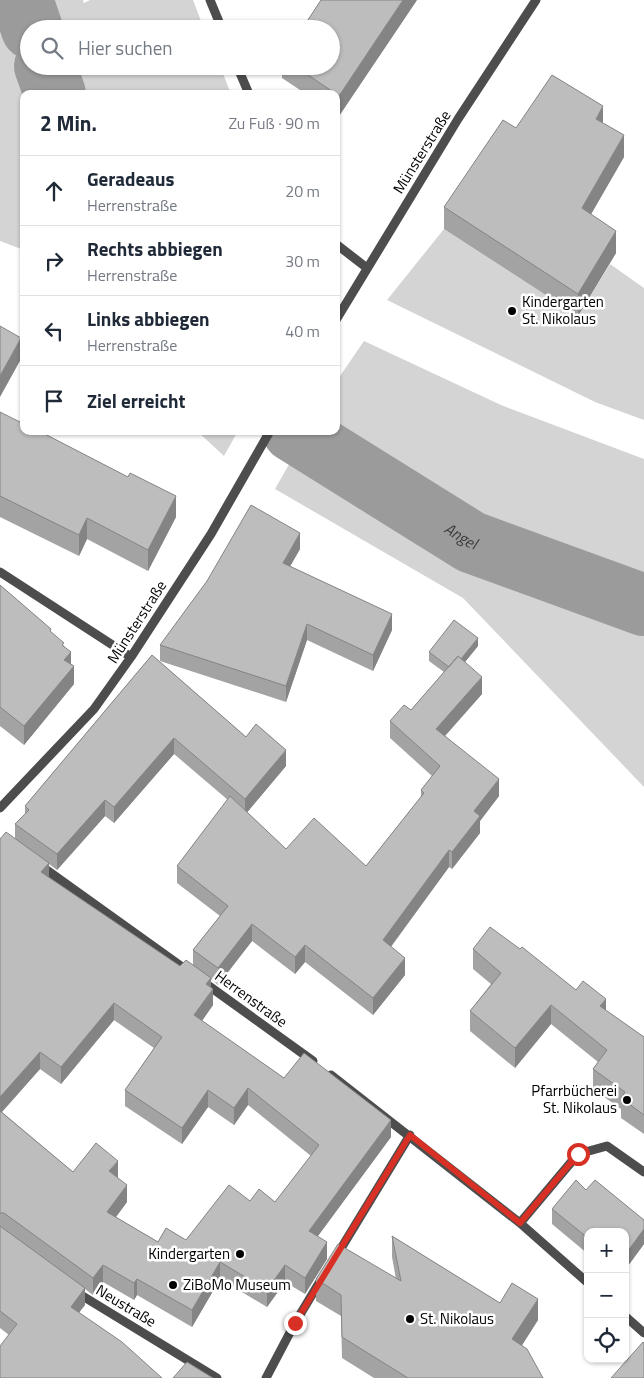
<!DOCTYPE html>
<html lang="de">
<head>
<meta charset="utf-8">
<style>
	body { margin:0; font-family:"Titillium Web",sans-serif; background:#f2f2f3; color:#1f2937 }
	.controls { position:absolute; right:15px; bottom:15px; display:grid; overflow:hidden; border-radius:10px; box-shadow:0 1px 4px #0004 }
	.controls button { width:45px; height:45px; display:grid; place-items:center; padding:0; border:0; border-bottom:1px solid #e0e1e3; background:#fff; color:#1f2937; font:25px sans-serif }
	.stop { position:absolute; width:15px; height:15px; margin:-11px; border:4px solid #d93025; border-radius:50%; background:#fff }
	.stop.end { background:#d93025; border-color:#fff; box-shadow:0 1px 5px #0008 }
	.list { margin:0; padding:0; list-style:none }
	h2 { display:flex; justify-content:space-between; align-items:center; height:65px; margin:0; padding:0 20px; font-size:21px }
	h2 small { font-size:16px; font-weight:400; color:#747a83 }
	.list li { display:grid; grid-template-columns:32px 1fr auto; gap:15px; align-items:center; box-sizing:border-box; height:70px; padding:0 20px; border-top:1px solid #e0e1e3 }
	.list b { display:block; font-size:19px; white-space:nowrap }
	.list p { margin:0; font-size:16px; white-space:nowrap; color:#747a83 }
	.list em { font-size:16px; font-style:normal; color:#747a83 }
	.icon { flex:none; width:28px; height:28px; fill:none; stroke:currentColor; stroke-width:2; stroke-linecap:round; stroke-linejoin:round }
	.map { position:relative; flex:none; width:644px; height:1378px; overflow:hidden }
	.search { position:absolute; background:#fff; box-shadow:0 1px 4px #0004; left:20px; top:20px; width:320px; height:55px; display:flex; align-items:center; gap:12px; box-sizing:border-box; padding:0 18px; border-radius:28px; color:#747a83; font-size:19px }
	.panel { position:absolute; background:#fff; box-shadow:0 1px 4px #0004; left:20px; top:90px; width:320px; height:345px; border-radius:10px }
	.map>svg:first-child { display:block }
	.green { fill:#d4d4d4 }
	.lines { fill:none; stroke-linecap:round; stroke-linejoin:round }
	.river { stroke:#9b9b9b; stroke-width:62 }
	.minor { stroke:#4d4d4d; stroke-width:9 }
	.wall { fill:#a3a3a3; fill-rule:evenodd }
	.shaded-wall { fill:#848484 }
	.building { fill:#bdbdbd; stroke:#848484 }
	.route { stroke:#d93025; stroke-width:6 }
	.poi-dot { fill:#000; stroke:#fff; stroke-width:2 }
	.labels { text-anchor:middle; stroke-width:5; stroke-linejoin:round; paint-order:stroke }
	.street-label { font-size:15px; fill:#000; stroke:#fff }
	.poi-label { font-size:15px; fill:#000; stroke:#fff; text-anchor:start }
	.water-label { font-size:16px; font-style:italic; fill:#3c3c3c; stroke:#fff }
</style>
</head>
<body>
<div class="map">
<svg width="644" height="1378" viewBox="0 0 644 1378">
	<rect width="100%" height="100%" fill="#fff"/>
	<path class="green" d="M0,0H83L84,3L90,0H193L204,29H29V66H220L231,94H24V250L0,241Z
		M444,229L578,316L610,264L644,288V420L595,402L387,300Z
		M364,341L501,405L644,459V787L463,598L275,489L308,431H336V382Z
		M197,431H238L224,456Z"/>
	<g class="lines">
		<g class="river">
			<path d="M22,0L32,29"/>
			<path d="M45,66L55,94"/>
			<path id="s1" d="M293,431L471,542L644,605"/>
		</g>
		<path class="minor" d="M210,0L222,29
			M237,66L249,94
			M336,244L367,268
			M336,320L458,119L536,0
			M0,572L131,657
			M0,808L94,709L131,657L211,534L270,431
			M41,866L189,972
			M202,981L313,1061
			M331,1075L520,1223L588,1283
			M520,1223L578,1154L607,1146L644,1172
			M337,1255L410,1135
			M76,1292L217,1378
			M625,1316L644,1333
			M266,1378L295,1323L322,1278"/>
	</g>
	<path class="wall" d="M417,0L339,116L336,114V94H306L282,78V66H331Z
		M603,123L624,157L591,214L616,253L578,316L444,229V207L516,128Z
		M0,412L176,517L148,571L87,539L79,556L0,517Z
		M300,549L290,566L392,630L373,671L307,640L286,702L160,661V645Z
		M0,585L51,632L64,646L71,664L74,684L24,745L0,726Z
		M478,646L465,662L482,694L445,736L499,796L480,821V833L452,869L449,867L391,947L405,975L373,1015L305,962L295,974L252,941L218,985L211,979V987L213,1005L202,1021L284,1078L391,1137L318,1236L327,1259L305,1294L285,1282L267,1307L220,1279L192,1327L137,1295L134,1300L103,1282L93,1295L85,1289V1305L79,1312L9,1335L0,1328V839H15V824L25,814V806L152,655L246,737L286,766L247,812L286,849L366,866L421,797V790L432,776L390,738V721L411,710L444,672L429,661V652ZM174,754L228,800L177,866V883L220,916L193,950V965L180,966L49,878V864L57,870L105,816L114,823ZM114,1020L154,1048L125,1090V1106L182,1144L208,1107L234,1125L248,1105L311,1156L275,1202L250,1201L186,1240L158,1242L116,1217L127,1202L118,1178L73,1172L2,1112L40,1069L61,1084Z
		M473,949H520L576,990L644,1037V1134L621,1118V1109L593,1089V1069L598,1062L551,1024L515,1068L470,1031V1011L491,984L473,969Z
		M586,1190L644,1220V1244L625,1270V1232H588V1254L552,1224V1209Z
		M392,1236L500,1303L538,1320L522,1345L543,1378H374L342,1358L341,1316L316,1301V1279H396L392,1257Z"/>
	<path class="shaded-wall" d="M403,0H417L339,116V96Z
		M603,106V128L596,119Z
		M624,135V157L582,230V208Z
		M616,231V253L578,316V294Z
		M21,338V359L0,397V376Z
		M176,496V517L148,571V550Z
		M87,518V539L79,556V535Z
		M300,533V549L283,579V563Z
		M392,614V630L373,671V655Z
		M307,624V640L286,702V686Z
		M478,638V646L452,678V670Z
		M71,652V669L74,666V684L24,745V726L64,660Z
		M482,677V694L436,746V729Z
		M174,738V754L114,823V807Z
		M286,750V766L245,815V799Z
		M499,779V796L480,821V833L452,869V852L474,811Z
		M105,800V816L57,870V854Z
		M449,850V867L383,957V940Z
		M49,863V879L41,872Z
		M252,924V941L218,985V968Z
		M305,945V962L295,974V957Z
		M405,958V975L373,1015V998Z
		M211,978V991L213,989V1005L194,1032V1015L206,984Z
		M606,999V1019L600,1006Z
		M114,1003V1020L61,1084V1067Z
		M551,1005V1024L515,1068V1048Z
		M40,1052V1069L0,1114V1097Z
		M248,1088V1105L234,1125V1108Z
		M208,1090V1107L182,1144V1128Z
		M391,1120V1137L309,1248V1231Z
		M118,1161V1178L109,1171Z
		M127,1185V1202L107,1229V1212Z
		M644,1229V1244L625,1270V1255Z
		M327,1242V1259L305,1294V1278Z
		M220,1262V1279L192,1327V1310Z
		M103,1265V1282L93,1295V1278Z
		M285,1265V1282L267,1307V1290Z
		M137,1279V1295L134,1300V1283Z
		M85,1288V1305L71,1323V1307Z
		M538,1299V1320L512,1361V1339Z"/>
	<path class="building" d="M321,0H403L339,96L295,66H331V29H302Z
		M552,75L603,106L596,119L624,135L582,208L616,231L578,294L444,207L503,120L516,128Z
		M0,326L21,338L0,376Z
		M0,412L24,424V431H39L128,477L130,473L176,496L148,550L87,518L79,535L0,496Z
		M251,505L300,533L283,563L392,614L373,655L307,624L286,686L160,645L207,581Z
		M0,585L51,629L50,631L64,643L62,645L71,652L64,660L74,666L24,726L0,707Z
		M454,620L478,638L461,659L458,656L449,667L429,652Z
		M152,655L246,737L256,724L286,750L245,799L174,738L114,807L105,800L57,854L15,824L29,810L25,806Z
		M458,656L482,677L436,729L499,779L474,811L480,816L452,852L449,850L383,940L405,958L373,998L305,945L295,957L252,924L218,968L193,950L228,906L177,866L230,796L286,849L314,818L366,866L424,793L421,790L440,766L390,721L404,705L411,710Z
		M6,832L49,863L41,872L180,966L186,960L211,978L206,984L213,989L194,1015L284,1078L304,1053L391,1120L309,1231L327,1242L305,1278L285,1265L267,1290L220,1262L192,1310L137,1279L134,1283L103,1265L93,1278L4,1213H0V1111L73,1172L96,1143L118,1161L109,1171L127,1185L107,1212L158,1242L166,1228L186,1240L229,1185L250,1201L259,1189L275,1202L319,1145L248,1088L234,1108L208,1090L182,1128L125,1090L162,1037L114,1003L61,1067L40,1052L0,1097V839Z
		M490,927L520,949L522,947L576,990L583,981L606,999L600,1006L644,1037V1115L621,1098L625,1092L593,1069L607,1050L551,1005L515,1048L470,1011L501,973L473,949Z
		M576,1180L586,1190L595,1180L644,1220V1229L625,1255V1232H588V1238L552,1209Z
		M0,1226L85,1288L71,1307L122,1342L162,1378H0V1346L17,1324L0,1311Z
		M392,1236L500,1303L512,1283L538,1299L512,1339L527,1349L543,1378H408L342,1337L341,1295L316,1279L338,1244L401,1281Z
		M643,1342L644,1343V1378H611Z
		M187,1362L213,1378H173Z"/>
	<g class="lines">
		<path class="route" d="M295,1323L410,1135L520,1223L578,1154"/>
	</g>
	<g class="poi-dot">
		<circle cx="512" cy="311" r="5"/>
		<circle cx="627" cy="1100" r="5"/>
		<circle cx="240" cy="1254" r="5"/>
		<circle cx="173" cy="1285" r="5"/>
		<circle cx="410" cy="1319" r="5"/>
	</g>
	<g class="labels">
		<g class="street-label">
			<text transform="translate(422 152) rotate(-58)" y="5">Münsterstraße</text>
			<text transform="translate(137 622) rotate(-57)" y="5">Münsterstraße</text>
			<text transform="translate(251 999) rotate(36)" y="5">Herrenstraße</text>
			<text transform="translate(126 1306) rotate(31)" y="5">Neustraße</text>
		</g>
		<g class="poi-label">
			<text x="522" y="307">Kindergarten<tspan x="522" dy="17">St. Nikolaus</tspan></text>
			<text x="617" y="1096" text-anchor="end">Pfarrbücherei<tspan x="617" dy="17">St. Nikolaus</tspan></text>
			<text x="230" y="1259" text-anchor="end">Kindergarten</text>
			<text x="183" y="1290">ZiBoMo Museum</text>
			<text x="420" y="1324">St. Nikolaus</text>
		</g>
		<g class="water-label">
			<text dy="6" stroke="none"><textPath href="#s1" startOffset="198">Angel</textPath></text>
		</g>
	</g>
</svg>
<div class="controls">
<button>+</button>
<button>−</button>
<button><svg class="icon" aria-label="locate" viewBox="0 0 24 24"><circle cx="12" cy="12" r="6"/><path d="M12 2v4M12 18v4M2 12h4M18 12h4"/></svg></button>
</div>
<div class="stop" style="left:578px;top:1154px"></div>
<div class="stop end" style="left:295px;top:1323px"></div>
<div class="search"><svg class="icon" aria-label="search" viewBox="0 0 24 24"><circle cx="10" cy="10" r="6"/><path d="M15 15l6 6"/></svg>Hier suchen</div>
<section class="panel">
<h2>2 Min.<small>Zu Fuß · 90 m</small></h2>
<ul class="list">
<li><svg class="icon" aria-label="ahead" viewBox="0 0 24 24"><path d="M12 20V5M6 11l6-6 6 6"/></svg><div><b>Geradeaus</b><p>Herrenstraße</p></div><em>20 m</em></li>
<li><svg class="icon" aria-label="right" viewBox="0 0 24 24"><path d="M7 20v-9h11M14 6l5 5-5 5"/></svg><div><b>Rechts abbiegen</b><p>Herrenstraße</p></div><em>30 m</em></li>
<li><svg class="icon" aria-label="left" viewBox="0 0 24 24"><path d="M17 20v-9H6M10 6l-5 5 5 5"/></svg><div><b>Links abbiegen</b><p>Herrenstraße</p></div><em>40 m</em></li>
<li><svg class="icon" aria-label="arrive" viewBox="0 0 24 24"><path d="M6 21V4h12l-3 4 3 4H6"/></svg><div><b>Ziel erreicht</b></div></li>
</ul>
</section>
</div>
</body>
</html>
